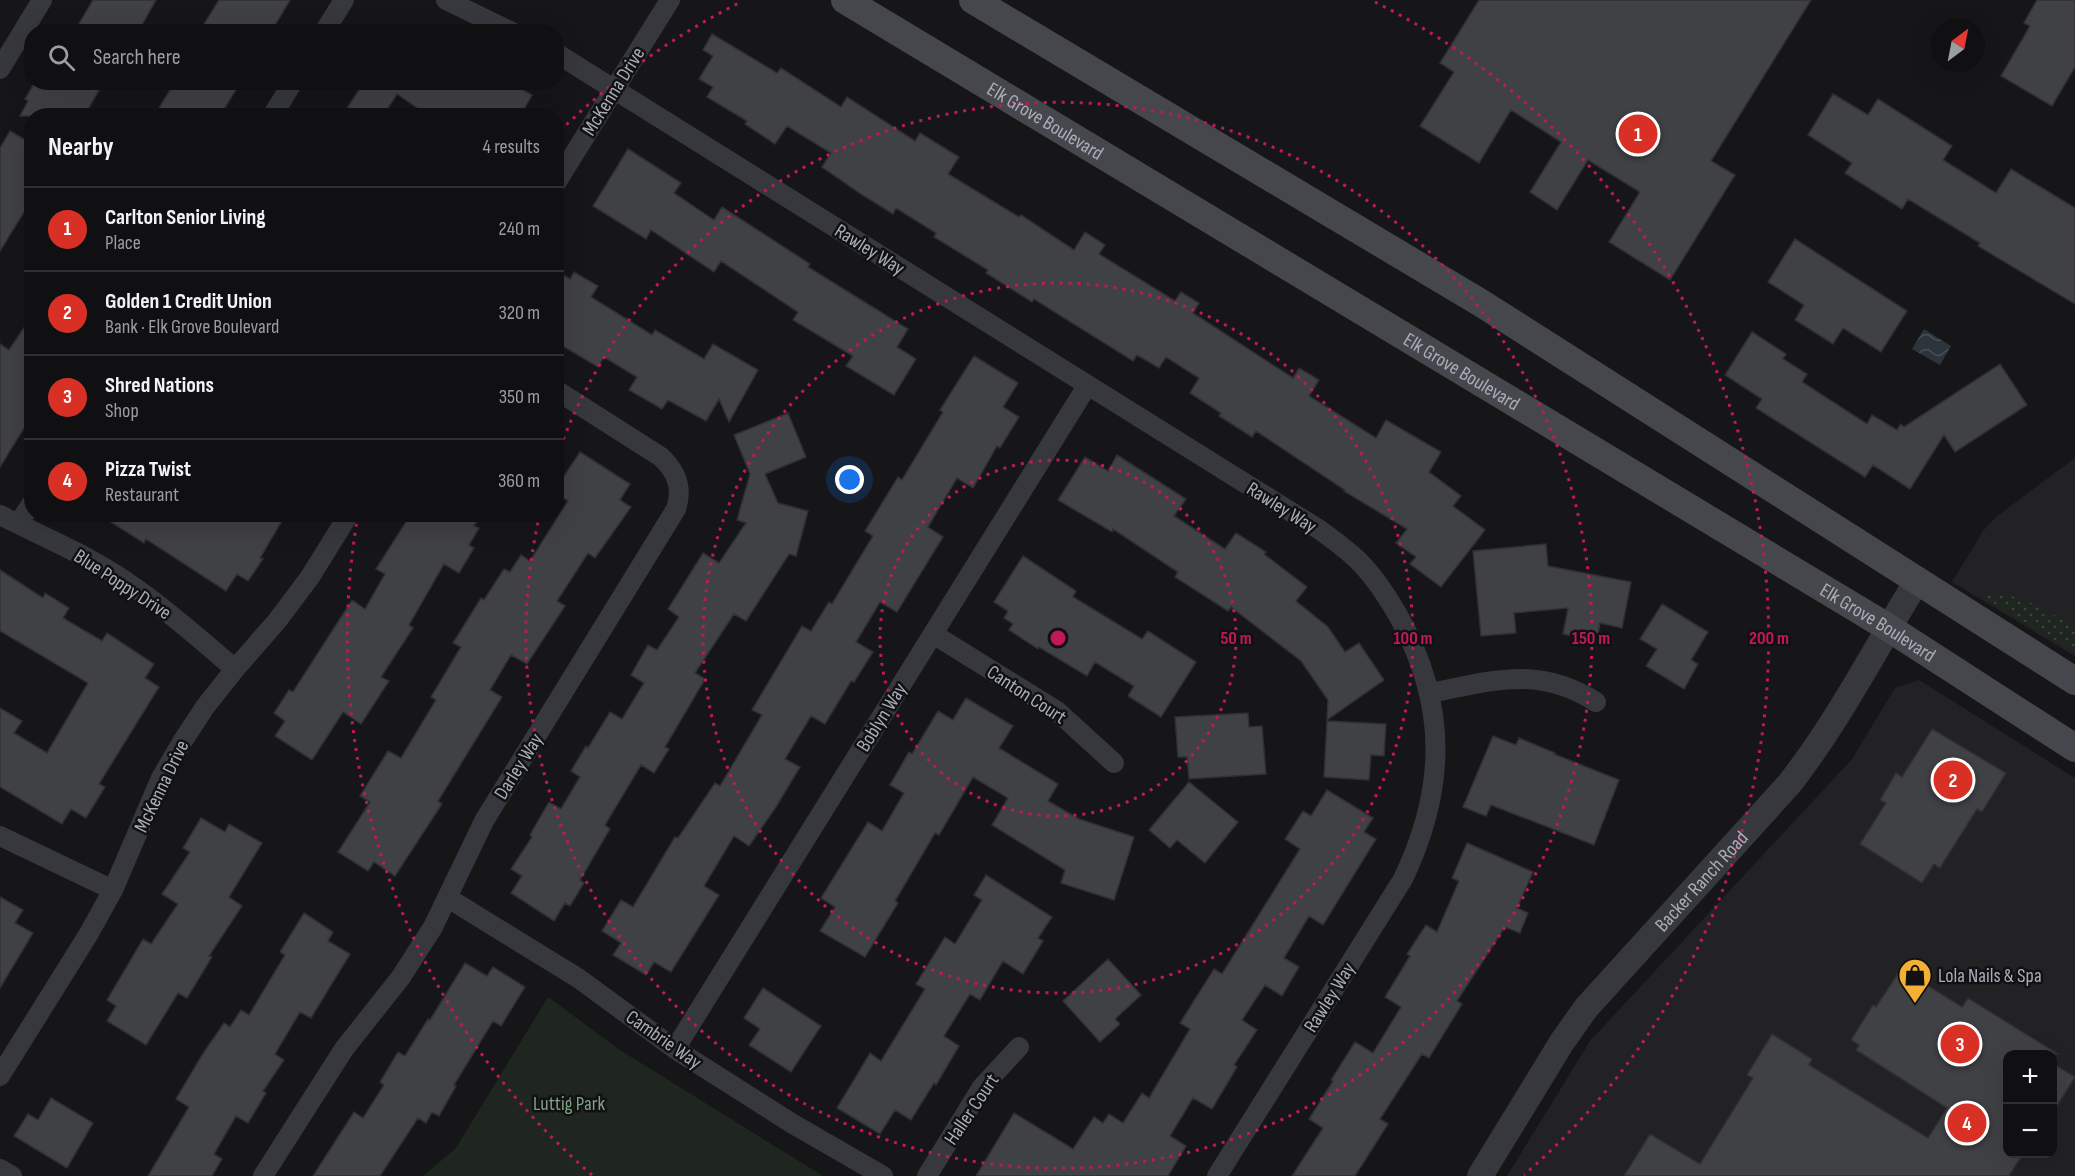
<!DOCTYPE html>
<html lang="en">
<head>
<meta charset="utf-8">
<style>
	body { margin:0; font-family:"Sofia Sans Condensed",sans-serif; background:#19191b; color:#f1f3f6 }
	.controls { position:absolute; right:18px; bottom:18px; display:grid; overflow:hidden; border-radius:12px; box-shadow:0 6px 24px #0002 }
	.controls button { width:54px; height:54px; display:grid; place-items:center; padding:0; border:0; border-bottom:2px solid #303032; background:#101012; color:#f1f3f6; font:30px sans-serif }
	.compass { position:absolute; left:1931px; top:18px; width:54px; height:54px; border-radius:50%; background:#101012; box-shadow:0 6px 24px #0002; rotate:32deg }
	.you { position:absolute; left:850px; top:480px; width:21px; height:21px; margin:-15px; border:4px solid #fff; border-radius:50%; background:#1a73e8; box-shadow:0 0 0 9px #1a73e833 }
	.badge { display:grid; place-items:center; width:39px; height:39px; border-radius:50%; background:#d93025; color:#fff; font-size:20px; font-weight:700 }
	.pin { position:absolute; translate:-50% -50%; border:3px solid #fff; box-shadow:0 2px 6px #0006 }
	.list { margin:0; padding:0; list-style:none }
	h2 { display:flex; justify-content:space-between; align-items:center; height:78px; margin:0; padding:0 24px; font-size:26px }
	h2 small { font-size:20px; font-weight:400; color:#9c9d9f }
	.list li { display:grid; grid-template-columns:39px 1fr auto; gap:18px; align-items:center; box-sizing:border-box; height:84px; padding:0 24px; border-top:2px solid #303032 }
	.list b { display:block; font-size:22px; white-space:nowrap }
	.list p { margin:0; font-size:20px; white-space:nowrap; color:#9c9d9f }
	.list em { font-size:20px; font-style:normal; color:#9c9d9f }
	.icon { flex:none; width:33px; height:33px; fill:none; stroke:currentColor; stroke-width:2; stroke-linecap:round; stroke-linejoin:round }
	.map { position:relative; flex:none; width:2075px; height:1176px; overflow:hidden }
	.search { position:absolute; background:#101012; box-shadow:0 6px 24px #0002; left:24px; top:24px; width:540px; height:66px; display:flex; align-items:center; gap:15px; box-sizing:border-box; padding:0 21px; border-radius:24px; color:#9c9d9f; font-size:22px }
	.panel { position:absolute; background:#101012; box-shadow:0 6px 24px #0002; left:24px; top:108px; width:540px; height:414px; border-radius:24px }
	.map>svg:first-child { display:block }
	.built { fill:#222225; fill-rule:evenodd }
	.grass { fill:url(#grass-dots) }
	.green { fill:#1e261f }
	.water { fill:url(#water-waves) }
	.building { fill:#404145; stroke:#303034; stroke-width:1.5 }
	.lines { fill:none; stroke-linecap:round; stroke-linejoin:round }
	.minor { stroke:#37383d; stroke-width:20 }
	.tertiary { stroke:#37383d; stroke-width:26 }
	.secondary { stroke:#45474d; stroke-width:28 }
	.ring { fill:none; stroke:#c2185b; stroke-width:3; stroke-dasharray:3 6 }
	.labels { text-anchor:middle; stroke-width:5; stroke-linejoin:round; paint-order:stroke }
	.street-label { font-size:20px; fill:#a8adb8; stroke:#111113 }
	.poi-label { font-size:20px; fill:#a8adb8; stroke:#111113; text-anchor:start }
	.park-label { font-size:20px; fill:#7fa381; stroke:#111113 }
	.centre { fill:#c2185b; stroke:#111113; stroke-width:3 }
	.ring-label { font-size:18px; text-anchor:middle; font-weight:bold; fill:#c2185b; stroke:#111113; stroke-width:5; stroke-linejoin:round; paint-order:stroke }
</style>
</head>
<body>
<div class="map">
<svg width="2075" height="1176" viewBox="0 0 2075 1176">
	<defs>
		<pattern id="grass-dots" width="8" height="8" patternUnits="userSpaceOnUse" patternTransform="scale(1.5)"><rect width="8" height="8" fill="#1e261f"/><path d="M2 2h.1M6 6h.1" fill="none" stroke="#3c433d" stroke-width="1.8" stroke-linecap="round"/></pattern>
		<pattern id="water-waves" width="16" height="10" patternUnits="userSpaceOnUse" patternTransform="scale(1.5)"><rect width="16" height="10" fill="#2c353c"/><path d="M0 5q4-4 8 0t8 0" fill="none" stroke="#485056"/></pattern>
	</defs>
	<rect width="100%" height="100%" fill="#161618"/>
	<path class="built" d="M2075,458V656L1952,582L1983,531L1996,517Z
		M1919,680L2075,778V1176H1507L1590,1041L1852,759L1895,688ZM2008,1054H2052V1154H2008Z"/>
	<path class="grass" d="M1989,594C2019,592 2051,612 2075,629V652L1985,598Z"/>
	<path class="green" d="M548,997L620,1050L823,1176H423L456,1148Z"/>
	<path class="water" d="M1924,329L1951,346L1940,365L1912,349Z"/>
	<path class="building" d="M93,0H156L138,32H74Z
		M219,0H290L271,32H199Z
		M1479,0H1811L1711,161L1735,175L1670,280L1609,242L1640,192L1588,160L1557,210L1530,192L1561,142L1511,110L1479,163L1420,126L1454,72L1440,63Z
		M2037,0H2075V67L2052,106L2001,76L2030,26L2024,23Z
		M712,34L777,73L781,68L841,107L847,97L915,141L920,133L959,157L948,174L1019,217L1021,215L1074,250L1085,232L1105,245L1099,254L1175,301L1181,292L1199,303L1193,313L1293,378L1299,368L1319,380L1309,396L1376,438L1386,420L1441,452L1429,472L1461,496L1453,506L1485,530L1441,587L1410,564L1416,557L1396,543L1407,529L1344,491L1345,490L1256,431L1252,437L1219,416L1221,413L1190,393L1199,378L1166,357L1159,368L1137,355L1133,361L1034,299L1032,302L986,273L988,270L934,237L936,233L896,208L893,214L861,194L822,167L831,153L787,126L775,144L745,124L747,121L707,97L713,87L699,79L713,56L703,50Z
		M35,82H104L84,116H20L28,101L25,99Z
		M175,82H227L237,88L220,116H154Z
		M364,82H510L532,95L520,116H429L397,94L383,116H342Z
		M1833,94L1868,115L1878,99L1952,146L1943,160L1996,193L2011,169L2075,208V304L1978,246L1980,243L1908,199L1902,209L1845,173L1852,163L1808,135Z
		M10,131L32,144V199L0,251V148Z
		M628,149L681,183L674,193L714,220L722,207L810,264L808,267L908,329L897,347L916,359L894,395L846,366L853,356L793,320L798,312L721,261L714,272L651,230L646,239L593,206Z
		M1795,239L1907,311L1881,352L1843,328L1833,344L1795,320L1804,305L1768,282Z
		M556,271L570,279L574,272L598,286L591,297L652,335L655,330L704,359L713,344L758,370L729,422L719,399L706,421L668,400L662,409L629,390L637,377L604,357L598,367L556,342Z
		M32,316V415L0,467V344L9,350Z
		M1752,332L1786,354L1783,359L1807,374L1802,382L1867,424L1872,415L1897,430L1901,424L1904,427L2000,364L2027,405L1955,452L1944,435L1910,489L1873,465L1865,477L1756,408L1762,399L1725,375Z
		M974,356L1018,383L1003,407L1019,417L1000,448L997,446L973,488L957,478L928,527L943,537L897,612L880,602L856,642L873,652L854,682L851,681L825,724L811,716L785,759L800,767L776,807L749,846L734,836L704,886L719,895L671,972L654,962L646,975L613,955L621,943L602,931L621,900L633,907L675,837L678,838L715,783L720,786L762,715L752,710L802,626L811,631L829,602L832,604L873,536L865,531L898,477L902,480L943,412L940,410Z
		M788,413L806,457L765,474L778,503L808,511L796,556L789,554L746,621L734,614L695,673L705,679L665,747L669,749L654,773L641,765L605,825L610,829L580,880L584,883L570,906L565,903L554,921L511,893L522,876L511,869L532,837L530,835L549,802L561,809L580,777L571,771L586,746L588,748L610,712L622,719L644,683L631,675L648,645L657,650L679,617L668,609L703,553L719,563L746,523L737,520L750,474L734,435Z
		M580,452L630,484L620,500L631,507L595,558L588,553L557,601L565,606L527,664L511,655L490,690L502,697L438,801L442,804L395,876L374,862L368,871L338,852L370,802L360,796L388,751L401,758L436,700L431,697L461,647L453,643L481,598L484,600L504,569L510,572L521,555L530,561L568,501L556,493V488Z
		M1117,455L1186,499L1174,516L1225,549L1236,533L1266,552L1264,554L1307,587L1296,601L1328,627L1345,652L1359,643L1384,680L1327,720L1328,700L1301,661L1231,607L1228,611L1175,577L1178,572L1113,529L1112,532L1058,500L1085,457L1108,471Z
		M98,514H286L260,558L263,559L248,581L237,574L226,591L146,539L144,543Z
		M411,514H481L474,526L479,528L469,545L474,548L459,573L444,564L409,625L413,628L381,677L389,681L361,724L343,712L312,760L275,736L285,721L274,713L289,690L293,692L352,600L365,609L385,574L376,569Z
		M1546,544L1548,566L1631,582L1622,628L1600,623L1597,641L1563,634L1568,608L1514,613L1516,633L1481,636L1473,551Z
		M1023,556L1076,591L1073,597L1142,639L1148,631L1196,662L1161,717L1128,696L1134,686L1095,662L1087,676L1039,647L1038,649L1009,630L1013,624L1004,618L1008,611L994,602Z
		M0,570L43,598L45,593L69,608L63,618L102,641L107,633L154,664L145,678L159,687L99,784L105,787L86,818L71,809L62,824L0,787V708L22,721L14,733L47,753L88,683L0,631Z
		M1662,604L1708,632L1691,660L1698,664L1684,689L1646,666L1657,649L1640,639Z
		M966,698L1013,726L999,748L1058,784L1048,801L1079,819L1134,837L1114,900L1061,883L1065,870L992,825L1008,798L973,777L939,835L935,833L895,901L898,903L865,957L820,931L835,907L821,898L868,822L882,831L904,793L890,785L909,752L912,754L938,711L953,720Z
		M1248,713L1249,727L1262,726L1266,774L1189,779L1187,757H1178L1175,717Z
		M1327,721L1386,724L1384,756L1371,755L1369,780L1324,777Z
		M1932,729L2006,773L1982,812L1977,809L1940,868L1934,864L1922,883L1860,844L1886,803L1880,800L1896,773L1902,777Z
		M1493,736L1516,745L1519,738L1555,753L1554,754L1619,780L1594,845L1491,805L1486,816L1463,807Z
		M1189,782L1238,822L1205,863L1177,840L1170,848L1149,830Z
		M1327,790L1373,818L1364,832L1376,839L1323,925L1309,916L1284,958L1299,967L1282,996L1265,985L1242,1020L1257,1030L1234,1065L1237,1067L1212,1109L1193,1098L1170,1136L1186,1146L1168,1176H976L1014,1113L1073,1149L1094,1117L1103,1123L1109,1114L1123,1123L1142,1093L1149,1098L1190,1029L1180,1023L1214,969L1222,974L1300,849L1285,839L1303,811L1311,816Z
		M201,818L225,832L229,824L262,843L229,897L242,906L209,956L212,957L187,998L178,993L146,1045L107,1021L116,1006L107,1000L143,939L151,944L178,904L162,894L190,852L183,848Z
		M1467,843L1533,872L1517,908L1528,913L1520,933L1505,927L1457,1001L1462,1004L1429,1058L1422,1054L1380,1119L1388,1124L1355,1176H1292L1323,1128L1309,1119L1333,1081L1331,1080L1355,1042L1373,1053L1401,1007L1385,997L1410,956L1407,954L1426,925L1437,932L1459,881L1452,878Z
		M986,875L1052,917L1038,938L1043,941L1023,974L1003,961L980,1000L970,994L944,1036L959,1046L936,1085L934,1083L911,1120L895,1110L880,1134L837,1108L870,1053L881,1061L925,989L916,984L945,937L955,944L982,900L974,895Z
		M0,897L23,910L15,923L33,933L0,988Z
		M304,913L333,932L328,941L350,954L311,1018L300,1012L275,1054L284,1060L263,1091L266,1093L248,1123L236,1116L214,1154L222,1159L212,1176H148L189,1107L176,1099L202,1055L224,1023L230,1027L241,1010L249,1015L285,955L280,952Z
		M1108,959L1141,995L1115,1019L1120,1024L1100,1042L1063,1001Z
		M465,963L487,976L493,967L525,987L501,1026L493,1021L454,1085L456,1086L439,1116L432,1112L426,1123L418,1118L380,1176H313L354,1112L363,1118L384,1085L380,1082L398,1052L405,1056L428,1019L430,1020Z
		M1901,969L1962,1007L1968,998L2058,1054H2007V1154H2023L2009,1176H1624L1650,1134L1700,1164L1753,1078L1747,1075L1772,1034L1812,1059L1809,1065L1928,1138L1947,1108L1856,1050L1859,1045L1851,1040L1873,1005L1876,1007Z
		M763,988L821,1026L791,1072L749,1045L760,1029L744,1018Z
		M2052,1063L2075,1077L2052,1114Z
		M51,1098L93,1123L67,1168L14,1136L28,1114L38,1120Z"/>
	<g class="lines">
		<path class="minor" d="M446,0L512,32
			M324,32L344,0
			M556,53L1320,530C1331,538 1342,546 1352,555C1371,571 1387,596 1399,617C1448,706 1446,789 1403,879L1217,1176
			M0,69L42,0
			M272,116L293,82
			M556,183L670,0
			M0,515C45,538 93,557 134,587C170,612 202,641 235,669
			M18,524L32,503
			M933,634L1057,711L1114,763
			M1430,693C1494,681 1537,665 1596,702
			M0,836L113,890
			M448,898L578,978L675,1049L793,1124L883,1176
			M675,1049L1087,386
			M0,1076L88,935L113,890L161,778L182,742L205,707L235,669L277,621L310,577L349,514
			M0,1169L12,1176
			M263,1176L344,1049L401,977L433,927L484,821L676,509C683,488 677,472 661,457L556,390
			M927,1176L982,1087L1019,1047"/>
		<path class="tertiary" id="s1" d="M1480,1176L1562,1042L1586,1008L1790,783C1839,720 1875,649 1917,581"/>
		<g class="secondary">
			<path id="s2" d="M845,0L1889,628L2075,748"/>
			<path d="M973,0L1481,303L2075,681"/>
		</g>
	</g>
	<g class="ring">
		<circle cx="1058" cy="638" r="178"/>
		<circle cx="1058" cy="638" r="355"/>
		<path d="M557 456A533 533 0 1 1 539 518"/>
		<path d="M592 1175A711 711 0 0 1 358 515M560 131A711 711 0 0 1 741 2M1375 2A711 711 0 0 1 1524 1175"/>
	</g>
	<defs>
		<symbol id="shop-pin" viewBox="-11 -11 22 30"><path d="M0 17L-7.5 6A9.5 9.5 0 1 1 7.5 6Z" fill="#f2b134" stroke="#111113"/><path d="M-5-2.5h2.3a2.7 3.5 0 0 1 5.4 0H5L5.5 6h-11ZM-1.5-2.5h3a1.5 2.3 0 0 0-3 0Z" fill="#111"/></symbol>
	</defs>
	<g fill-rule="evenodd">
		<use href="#shop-pin" x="1896" y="956" width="38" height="52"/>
	</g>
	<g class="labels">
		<g class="street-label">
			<text transform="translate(613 91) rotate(-58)" y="7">McKenna Drive</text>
			<text dy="7" stroke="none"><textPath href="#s2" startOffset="234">Elk Grove Boulevard</textPath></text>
			<text transform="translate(870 249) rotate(32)" y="7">Rawley Way</text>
			<text dy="7" stroke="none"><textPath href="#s2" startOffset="720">Elk Grove Boulevard</textPath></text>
			<text transform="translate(1282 507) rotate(32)" y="7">Rawley Way</text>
			<text transform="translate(123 584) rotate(33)" y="7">Blue Poppy Drive</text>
			<text dy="7" stroke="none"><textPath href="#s2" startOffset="1206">Elk Grove Boulevard</textPath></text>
			<text transform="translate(1027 694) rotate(33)" y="7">Canton Court</text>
			<text transform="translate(881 717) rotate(-58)" y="7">Boblyn Way</text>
			<text transform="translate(518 766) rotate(-58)" y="7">Darley Way</text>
			<text transform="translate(161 786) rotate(-64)" y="7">McKenna Drive</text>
			<text dy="7" stroke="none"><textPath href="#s1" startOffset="370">Backer Ranch Road</textPath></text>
			<text transform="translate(1329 997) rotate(-58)" y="7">Rawley Way</text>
			<text transform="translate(664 1039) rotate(35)" y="7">Cambrie Way</text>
			<text transform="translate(971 1109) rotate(-56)" y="7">Haller Court</text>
		</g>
		<g class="poi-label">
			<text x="1938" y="982">Lola Nails &amp; Spa</text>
		</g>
		<g class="park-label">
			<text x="569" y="1110">Luttig Park</text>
		</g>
	</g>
	<circle cx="1058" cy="638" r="9" class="centre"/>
	<g class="ring-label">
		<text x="1236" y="644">50 m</text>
		<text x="1413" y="644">100 m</text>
		<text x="1591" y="644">150 m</text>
		<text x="1769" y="644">200 m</text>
	</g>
</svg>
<div class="controls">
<button>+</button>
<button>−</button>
</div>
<svg class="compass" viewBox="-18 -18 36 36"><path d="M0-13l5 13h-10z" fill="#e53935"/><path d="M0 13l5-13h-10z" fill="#9c9d9f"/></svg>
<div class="you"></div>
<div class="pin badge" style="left:1638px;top:134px">1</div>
<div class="pin badge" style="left:1953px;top:780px">2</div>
<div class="pin badge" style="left:1960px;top:1044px">3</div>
<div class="pin badge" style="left:1967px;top:1123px">4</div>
<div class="search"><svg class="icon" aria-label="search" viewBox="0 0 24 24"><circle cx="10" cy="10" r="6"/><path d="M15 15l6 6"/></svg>Search here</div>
<section class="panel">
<h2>Nearby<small>4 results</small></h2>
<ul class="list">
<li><span class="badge">1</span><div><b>Carlton Senior Living</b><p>Place</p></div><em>240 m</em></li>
<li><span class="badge">2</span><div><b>Golden 1 Credit Union</b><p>Bank · Elk Grove Boulevard</p></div><em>320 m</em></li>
<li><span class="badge">3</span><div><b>Shred Nations</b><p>Shop</p></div><em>350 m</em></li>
<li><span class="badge">4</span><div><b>Pizza Twist</b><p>Restaurant</p></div><em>360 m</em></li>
</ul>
</section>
</div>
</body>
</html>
